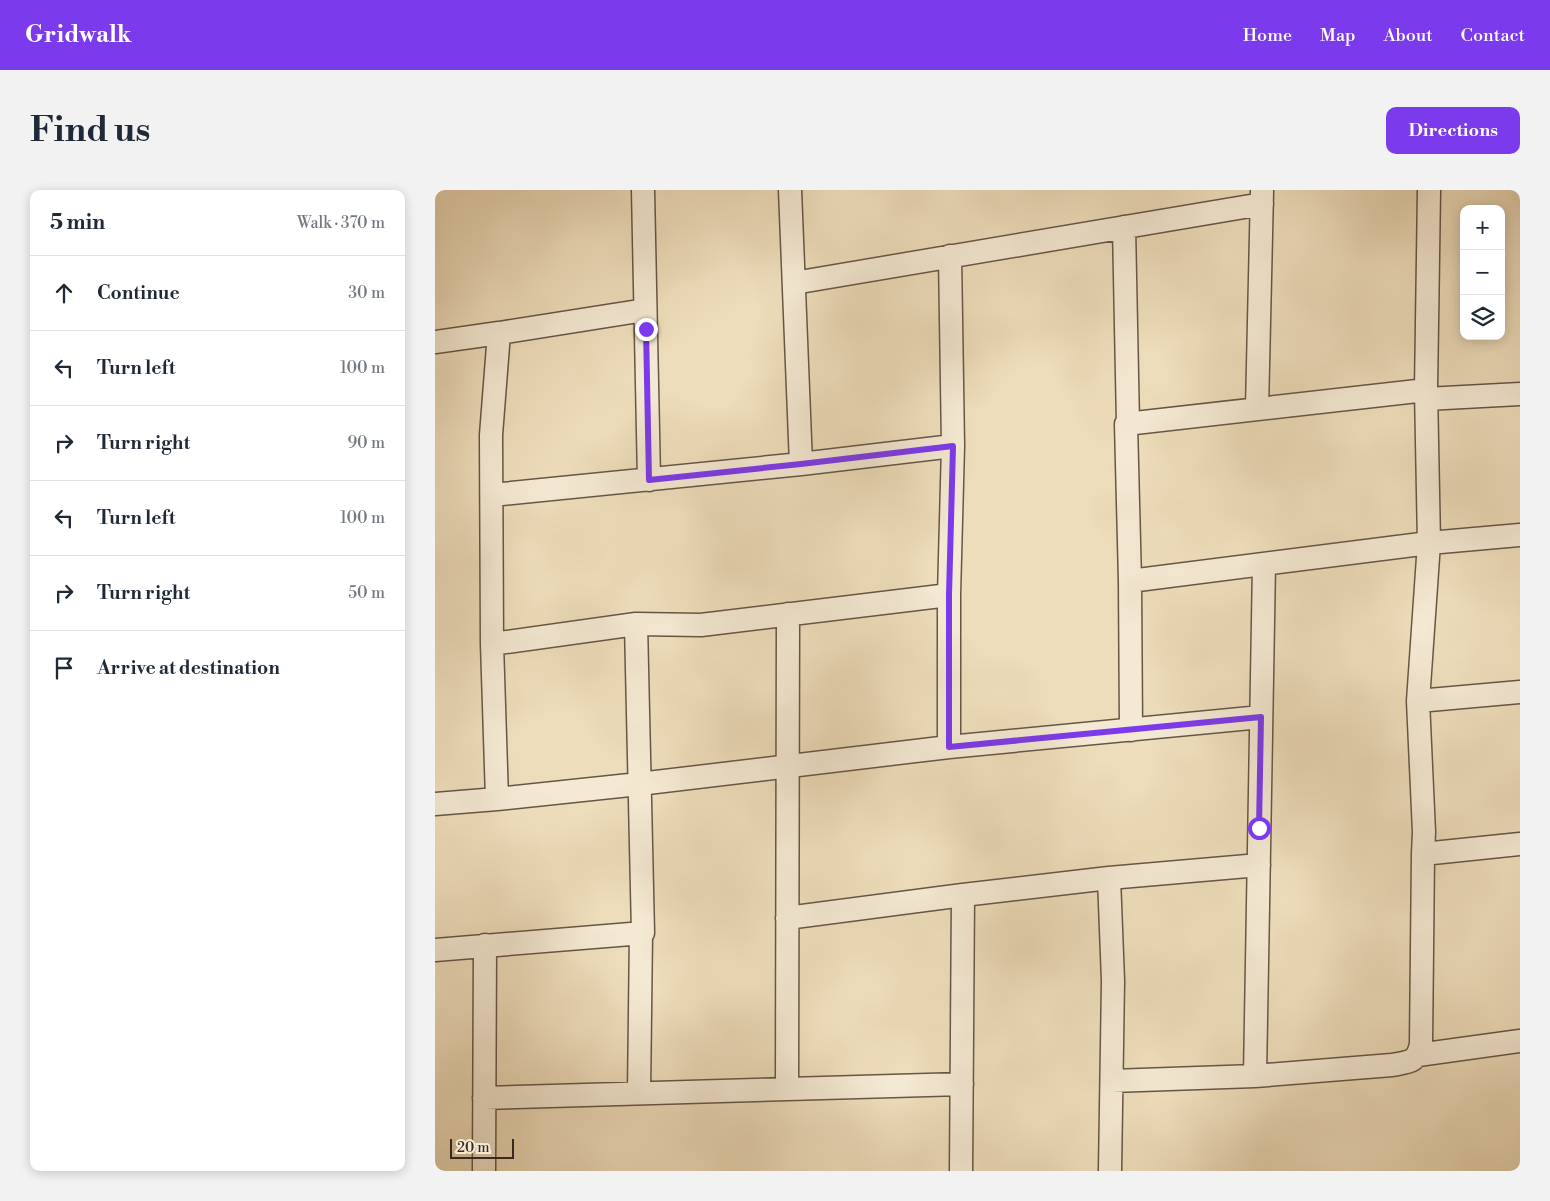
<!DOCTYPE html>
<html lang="en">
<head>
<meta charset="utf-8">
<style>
	body { margin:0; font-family:"Libre Bodoni",serif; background:#f2f2f3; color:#1f2937 }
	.controls { position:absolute; right:15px; top:15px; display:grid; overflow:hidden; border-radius:10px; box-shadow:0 2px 12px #0003 }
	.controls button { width:45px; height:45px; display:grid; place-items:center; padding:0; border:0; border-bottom:1px solid #e0e1e3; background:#fff; color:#1f2937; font:25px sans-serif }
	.scale { position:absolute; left:15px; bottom:12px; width:64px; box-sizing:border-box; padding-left:5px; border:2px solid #3a291f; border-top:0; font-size:14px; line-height:18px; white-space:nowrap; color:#3a291f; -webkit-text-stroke:4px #f4e9d3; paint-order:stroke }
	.stop { position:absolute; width:15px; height:15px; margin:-11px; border:4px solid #7c3aed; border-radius:50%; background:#fff }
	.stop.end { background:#7c3aed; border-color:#fff; box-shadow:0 1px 5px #0008 }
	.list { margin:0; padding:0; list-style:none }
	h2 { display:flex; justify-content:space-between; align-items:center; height:65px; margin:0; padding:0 20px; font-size:21px }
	h2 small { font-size:16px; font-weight:400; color:#747a83 }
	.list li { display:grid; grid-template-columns:32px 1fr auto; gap:15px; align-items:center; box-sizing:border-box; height:75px; padding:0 20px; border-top:1px solid #e0e1e3 }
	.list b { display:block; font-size:19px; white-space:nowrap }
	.list em { font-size:16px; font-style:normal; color:#747a83 }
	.icon { flex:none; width:28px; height:28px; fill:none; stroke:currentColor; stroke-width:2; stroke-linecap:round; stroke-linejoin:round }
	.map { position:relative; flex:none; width:1085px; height:981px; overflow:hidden; border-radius:10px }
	header { display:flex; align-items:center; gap:30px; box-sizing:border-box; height:70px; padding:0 25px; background:#7c3aed; color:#fff }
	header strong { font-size:24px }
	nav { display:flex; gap:28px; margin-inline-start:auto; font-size:18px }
	.intro { display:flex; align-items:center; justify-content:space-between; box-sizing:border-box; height:120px; padding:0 30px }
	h1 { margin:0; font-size:35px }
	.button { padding:12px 22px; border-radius:10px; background:#7c3aed; color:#fff; font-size:18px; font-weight:700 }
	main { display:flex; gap:30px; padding:0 30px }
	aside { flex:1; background:#fff; border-radius:10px; box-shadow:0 2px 12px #0003 }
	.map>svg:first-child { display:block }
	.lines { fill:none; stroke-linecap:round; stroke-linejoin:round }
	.street-casing { stroke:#675646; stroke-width:25 }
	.street { stroke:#f4e9d3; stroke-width:22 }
	.route { stroke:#7c3aed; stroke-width:6 }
</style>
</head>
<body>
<header>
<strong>Gridwalk</strong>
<nav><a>Home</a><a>Map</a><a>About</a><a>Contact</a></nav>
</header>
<div class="intro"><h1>Find us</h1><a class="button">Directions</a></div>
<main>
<aside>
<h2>5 min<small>Walk · 370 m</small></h2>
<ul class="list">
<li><svg class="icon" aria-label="ahead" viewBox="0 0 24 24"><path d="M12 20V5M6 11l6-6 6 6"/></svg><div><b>Continue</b></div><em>30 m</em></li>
<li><svg class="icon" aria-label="left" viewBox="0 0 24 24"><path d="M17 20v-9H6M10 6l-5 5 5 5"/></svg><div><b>Turn left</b></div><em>100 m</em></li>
<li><svg class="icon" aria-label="right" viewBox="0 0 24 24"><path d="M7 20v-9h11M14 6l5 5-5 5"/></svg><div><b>Turn right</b></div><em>90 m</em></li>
<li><svg class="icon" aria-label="left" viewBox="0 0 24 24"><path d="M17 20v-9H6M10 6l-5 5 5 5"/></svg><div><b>Turn left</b></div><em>100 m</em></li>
<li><svg class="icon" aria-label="right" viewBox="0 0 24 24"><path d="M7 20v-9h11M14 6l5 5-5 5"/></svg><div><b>Turn right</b></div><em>50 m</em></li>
<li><svg class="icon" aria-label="arrive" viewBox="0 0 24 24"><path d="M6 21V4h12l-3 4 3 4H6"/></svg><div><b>Arrive at destination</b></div></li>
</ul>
</aside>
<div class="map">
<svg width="1085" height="981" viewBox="0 0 1085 981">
	<rect width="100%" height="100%" fill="#edb"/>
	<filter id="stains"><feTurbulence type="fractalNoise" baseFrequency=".004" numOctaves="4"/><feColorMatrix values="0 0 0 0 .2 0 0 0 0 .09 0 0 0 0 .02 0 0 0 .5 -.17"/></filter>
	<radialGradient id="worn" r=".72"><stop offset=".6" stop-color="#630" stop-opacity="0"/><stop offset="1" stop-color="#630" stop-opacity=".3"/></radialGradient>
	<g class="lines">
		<defs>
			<path id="street" d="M208,0L214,290
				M355,0L366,274L518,256
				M689,37L693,234
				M359,93L827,14
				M64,143L210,120
				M0,152L64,143L56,245L57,454L62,609L0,614
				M991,200L691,234L695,391L994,353L1085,345
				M991,209L1085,204
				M822,219L827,1
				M57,305L366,274
				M695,391L696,540
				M201,434L266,435L514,405
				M983,511L1085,502
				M514,557L826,527
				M62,609L204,594L514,557V405L518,256L515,66
				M988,664L1085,654
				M674,688L824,675
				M528,705L674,688L678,791L675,981
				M352,728L528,705L526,981
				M0,760L208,743L201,434L57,454
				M983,865L1085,851
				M820,886L829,374
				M677,891L820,886L957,875C974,872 982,873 986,854L988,664L989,642L983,511L994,353L991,200L994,0
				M352,899L353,424
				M204,903L206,743
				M49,908L527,894
				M49,981L50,755"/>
		</defs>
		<use href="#street" class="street-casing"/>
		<use href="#street" class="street"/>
	</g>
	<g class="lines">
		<path class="route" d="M211,139L214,290L366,274L518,256L514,405V557L826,527L824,638"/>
	</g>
	<rect width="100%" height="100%" filter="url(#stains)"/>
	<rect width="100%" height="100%" fill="url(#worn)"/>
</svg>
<div class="controls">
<button>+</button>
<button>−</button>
<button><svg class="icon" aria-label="layers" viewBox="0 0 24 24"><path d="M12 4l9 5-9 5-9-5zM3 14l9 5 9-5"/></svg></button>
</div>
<div class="scale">20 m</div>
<div class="stop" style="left:824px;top:638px"></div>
<div class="stop end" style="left:211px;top:139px"></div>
</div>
</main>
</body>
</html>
